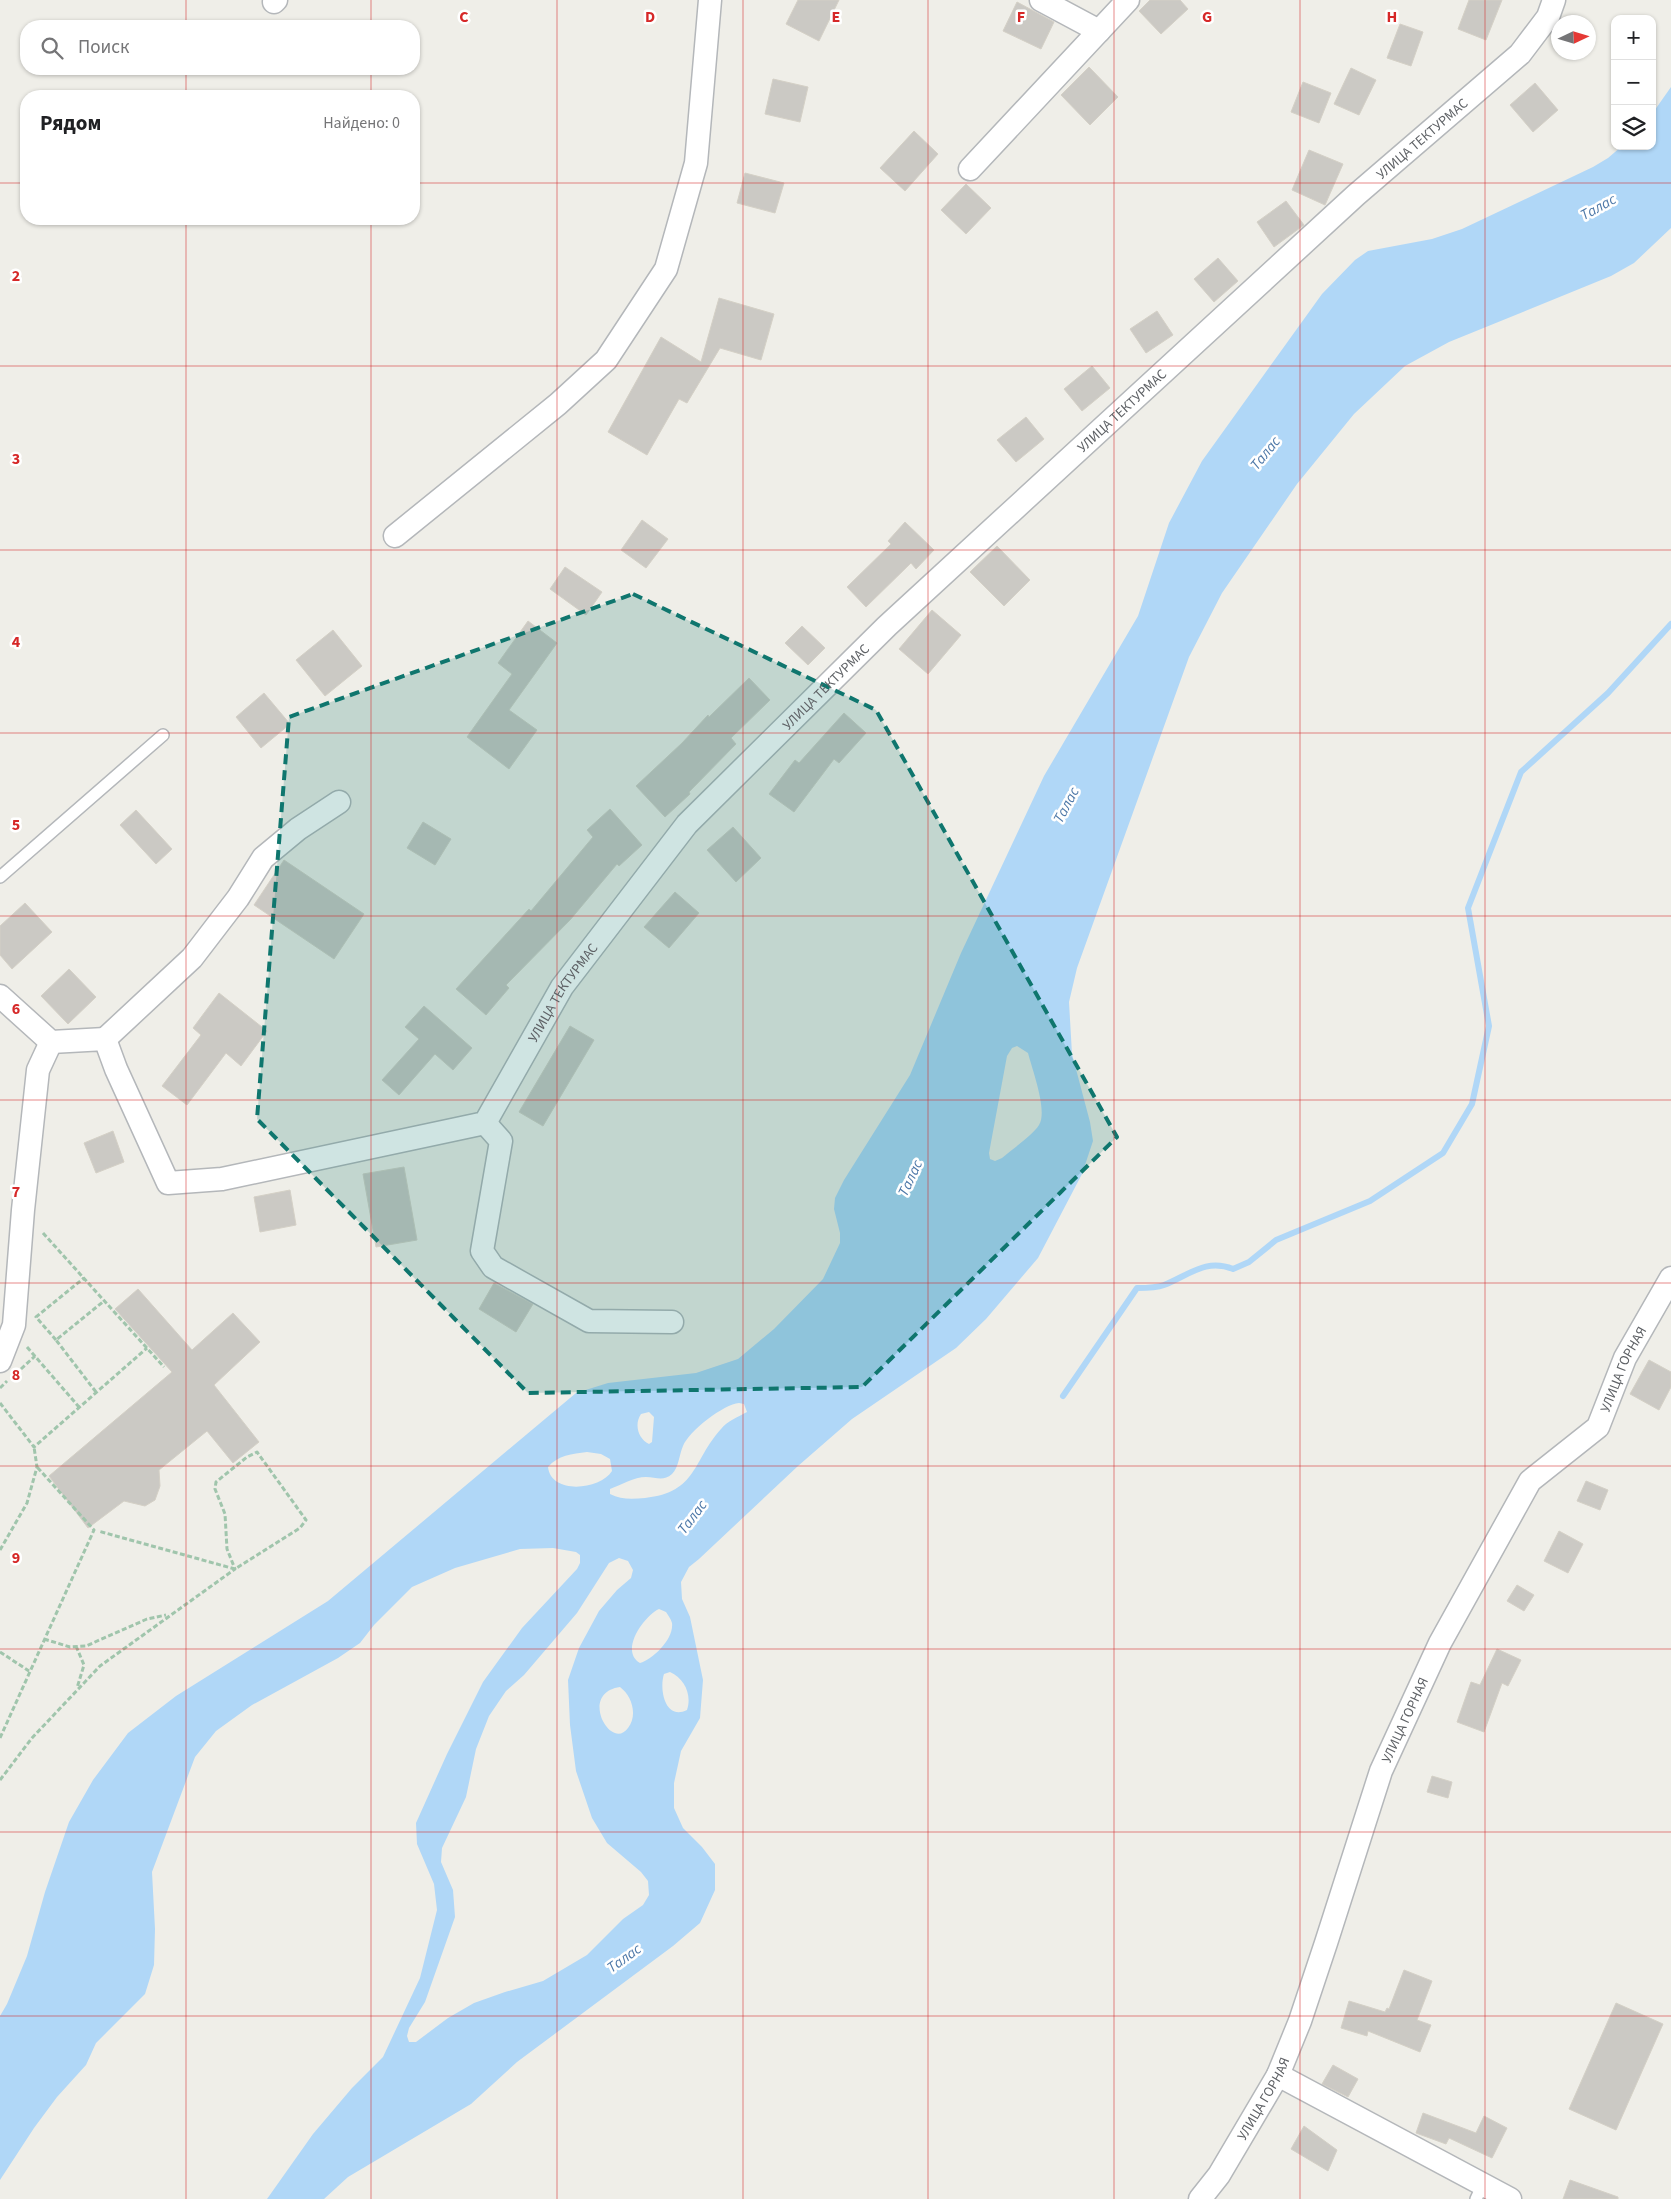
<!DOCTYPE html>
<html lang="ru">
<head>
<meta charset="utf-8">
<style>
	body { margin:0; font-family:"Source Sans 3",sans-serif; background:#f2f2f2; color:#202124 }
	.controls { position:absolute; right:15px; top:15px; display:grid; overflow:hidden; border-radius:10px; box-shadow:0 1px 4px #0004 }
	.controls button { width:45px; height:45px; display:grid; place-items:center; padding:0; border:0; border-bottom:1px solid #e0e0e0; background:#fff; color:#202124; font:25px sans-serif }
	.compass { position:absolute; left:1551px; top:15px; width:45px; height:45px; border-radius:50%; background:#fff; box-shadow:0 1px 4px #0004; rotate:86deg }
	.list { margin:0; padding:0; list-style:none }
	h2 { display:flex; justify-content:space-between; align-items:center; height:65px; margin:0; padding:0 20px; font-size:21px }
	h2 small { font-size:16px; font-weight:400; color:#757577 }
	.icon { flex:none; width:28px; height:28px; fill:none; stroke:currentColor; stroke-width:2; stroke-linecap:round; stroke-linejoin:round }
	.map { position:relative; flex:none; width:1671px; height:2199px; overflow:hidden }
	.search { position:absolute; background:#fff; box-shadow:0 1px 4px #0004; left:20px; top:20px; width:400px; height:55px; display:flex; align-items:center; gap:12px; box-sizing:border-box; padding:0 18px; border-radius:20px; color:#757577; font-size:19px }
	.panel { position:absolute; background:#fff; box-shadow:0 1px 4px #0004; left:20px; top:90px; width:400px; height:135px; border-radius:20px }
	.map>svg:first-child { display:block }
	.water { fill:#b0d7f7; fill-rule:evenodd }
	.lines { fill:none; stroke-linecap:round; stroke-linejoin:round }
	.stream { stroke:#b0d7f7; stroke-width:6 }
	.building { fill:#cbc9c4; stroke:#d4d0c6 }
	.lane-casing { stroke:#b4b7ba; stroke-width:14 }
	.street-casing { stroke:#b4b7ba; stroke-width:25 }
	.path { stroke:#a0c5ac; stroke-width:3; stroke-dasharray:5 2.5; stroke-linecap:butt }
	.lane { stroke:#fff; stroke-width:11 }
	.street { stroke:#fff; stroke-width:22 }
	.marked { fill:#0f766e; fill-opacity:0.2; stroke:#0f766e; stroke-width:4; stroke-dasharray:10 6; stroke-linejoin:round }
	.grid { fill:none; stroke:#d62828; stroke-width:1; stroke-opacity:0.55 }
	.labels { text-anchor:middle; stroke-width:5; stroke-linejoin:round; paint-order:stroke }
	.street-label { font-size:14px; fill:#5f6266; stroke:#fff }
	.water-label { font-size:15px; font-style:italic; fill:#4d78a8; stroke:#fff }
	.grid-label { font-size:16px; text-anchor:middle; font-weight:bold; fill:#d62828; stroke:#fff; stroke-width:5; stroke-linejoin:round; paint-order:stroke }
</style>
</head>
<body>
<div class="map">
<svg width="1671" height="2199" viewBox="0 0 1671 2199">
	<rect width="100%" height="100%" fill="#efeee8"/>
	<path class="water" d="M1671,87V228L1634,263L1611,276L1449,342L1405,366L1354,414L1297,484L1222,593L1189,657L1077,968L1069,1002L1072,1054L1090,1122L1093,1141L1082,1174L1038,1258L986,1319L956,1348L852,1419L798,1466L699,1559L689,1567L681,1582L682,1599L690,1617L703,1680L700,1718L681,1751L674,1783V1808L683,1828L702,1847L715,1864V1890L700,1923L673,1946L517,2062L471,2104L348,2177L324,2199H267L313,2134L352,2088L383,2057L420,1978L437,1910L434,1884L417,1844L416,1823L447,1754L483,1682L522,1628L577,1569L580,1563V1555L576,1552L553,1548L520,1549L455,1568L412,1587L374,1625L360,1643L338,1658L252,1705L216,1731L195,1757L152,1872L155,1929L154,1965L145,1994L96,2043L86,2065L57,2097L34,2128L0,2180V2016L7,2004L27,1956L45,1892L69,1822L93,1780L128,1733L176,1696L328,1601L576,1393L608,1383L696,1373L738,1359L774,1329L823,1279L840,1243V1233L834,1209L835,1198L844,1180L910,1075L961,953L1044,776L1138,616L1169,523L1202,461L1322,294L1355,260L1368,251L1432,239L1462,229L1593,167L1608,158L1622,146H1652V114ZM1017,1046L1028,1053C1032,1069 1048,1111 1039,1125C1032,1136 1012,1149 1002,1158L995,1161L990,1159L989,1153L1007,1056L1012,1048ZM739,1403L744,1404L747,1412C738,1417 727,1421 721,1429C692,1461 698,1492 645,1498C633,1499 621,1500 610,1494V1489C621,1485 634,1477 646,1477C656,1477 663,1482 672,1474C679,1467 679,1455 683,1446C689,1431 724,1404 739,1403ZM649,1412L654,1417L652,1442L649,1444C638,1439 634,1424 641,1414ZM587,1452L601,1454L610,1459L612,1471C600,1490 551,1495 548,1467C558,1455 572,1454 587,1452ZM619,1558L628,1561L633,1570L631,1578L617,1590L599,1611L579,1648L568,1680L570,1725L576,1771L592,1818L607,1843L641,1872L648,1881L649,1895L643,1905L623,1919L587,1955L543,1981L505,1992L474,2003L448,2018L416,2042H409L407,2036L409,2028L425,2002L455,1917L453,1890L441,1862L442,1848L466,1797L476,1749L489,1716L506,1691L524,1675L577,1613L609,1563ZM659,1609L666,1612C668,1615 671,1619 672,1623C674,1639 653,1659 640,1663C619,1651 644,1616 659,1609ZM670,1672C685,1679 692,1695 687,1710C665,1721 659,1689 664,1674ZM620,1687C632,1696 638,1715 628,1728C611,1752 578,1693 620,1687Z"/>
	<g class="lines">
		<path class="stream" d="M1063,1396L1137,1288C1145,1288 1156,1288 1164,1285C1189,1275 1206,1258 1233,1269L1249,1262L1276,1240L1370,1201L1443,1153L1472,1104L1489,1026L1468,908L1521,772L1608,693L1671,624"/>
	</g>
	<path class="building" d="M798,0H839L819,41L786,24Z
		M1150,0H1180L1188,9L1161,34L1139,11Z
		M1469,0H1502L1486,40L1458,29Z
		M1017,2L1054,22L1041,49L1003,31Z
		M1400,24L1423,32L1411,66L1387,58Z
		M1089,67L1118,97L1090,125L1061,95Z
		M1351,68L1376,80L1359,115L1334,104Z
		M773,79L808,87L800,122L765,114Z
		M1303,82L1331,93L1319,123L1291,112Z
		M1535,83L1558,110L1533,132L1510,105Z
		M914,131L938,154L905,191L880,168Z
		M1309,150L1343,164L1325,205L1292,190Z
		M745,173L784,183L775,213L737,203Z
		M966,184L991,208L966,234L941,210Z
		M1286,201L1304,225L1274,247L1257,222Z
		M1218,258L1238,281L1214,302L1194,279Z
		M719,298L774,314L761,360L720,348L687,403L679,399L647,455L608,432L661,337L701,362Z
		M1157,311L1173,335L1146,353L1130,329Z
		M1092,366L1110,388L1082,411L1064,389Z
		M1026,417L1044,439L1016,462L997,440Z
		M642,520L668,539L646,568L621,550Z
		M905,522L934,550L916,569L911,563L866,607L847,587L891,544L888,541Z
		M997,546L1030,580L1004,606L970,572Z
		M565,567L602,592L586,615L550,589Z
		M932,610L961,635L928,674L899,649Z
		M528,621L557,643L509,710L537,730L509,769L467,737L512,674L498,663Z
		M802,626L825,648L808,665L785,643Z
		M333,630L362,666L325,696L296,660Z
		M749,678L770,700L731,738L736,744L689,792L690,794L665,817L636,786L682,743L708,715L709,717Z
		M264,693L290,724L261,748L236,717Z
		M844,713L866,733L839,763L834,759L794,812L769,794L795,760L799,763Z
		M610,809L642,845L619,866L617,864L570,920L506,985L509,988L486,1015L456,989L529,909L531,911L593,837L587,830Z
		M136,810L172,849L156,864L120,825Z
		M423,822L451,839L435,865L407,848Z
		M733,827L761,858L736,882L707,850Z
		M284,860L364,914L334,959L254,905Z
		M675,892L699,913L669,948L644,927Z
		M25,903L52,932L12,969L0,955V926Z
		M69,969L96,997L68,1024L41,996Z
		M219,993L267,1031L241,1066L226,1053L187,1105L162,1086L201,1035L193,1028Z
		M424,1006L472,1048L453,1070L435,1054L399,1095L382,1080L419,1039L405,1027Z
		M570,1026L594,1040L543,1126L519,1112Z
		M113,1131L124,1162L96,1173L84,1143Z
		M404,1167L417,1240L376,1247L363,1174Z
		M290,1190L296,1225L260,1232L254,1197Z
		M494,1283L533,1304L516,1332L479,1309Z
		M138,1289L192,1350L233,1313L260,1342L214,1385L259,1442L233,1463L207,1431L159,1470L160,1486L155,1500L145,1506L124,1501L88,1528L49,1476L172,1372L115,1309Z
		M1649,1360L1671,1372V1387L1659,1410L1630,1394Z
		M1586,1481L1608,1490L1600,1510L1577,1501Z
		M1559,1531L1583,1544L1568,1573L1544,1561Z
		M1517,1585L1534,1595L1524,1611L1507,1601Z
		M1497,1649L1521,1660L1508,1686L1502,1683L1484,1732L1457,1722L1471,1682L1480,1685Z
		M1432,1776L1452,1782L1448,1798L1427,1792Z
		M1404,1970L1432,1981L1417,2020L1431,2025L1420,2052L1368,2031L1367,2036L1341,2028L1349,2001L1385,2012L1387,2008L1389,2009Z
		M1616,2003L1663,2024L1616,2130L1569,2109Z
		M1333,2065L1358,2079L1348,2097L1322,2084Z
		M1423,2113L1476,2133L1484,2116L1507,2128L1492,2158L1449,2138L1446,2144L1416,2133Z
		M1304,2126L1337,2150L1328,2171L1291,2149Z
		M1570,2180L1618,2197V2199H1563Z"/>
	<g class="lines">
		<defs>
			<path id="lane" d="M0,877L163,735
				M1476,2199L1482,2186"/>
			<g id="street">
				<path d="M1041,0L1099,31"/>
				<path d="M274,2L276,0"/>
				<path d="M970,169L1128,0"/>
				<path d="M395,536L558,404L606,360L666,269L696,163L710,0"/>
				<path id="s1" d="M0,996L51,1042L105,1039L116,1069L168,1183L222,1179L485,1123L562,987L687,824L887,626L1356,195L1520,54L1548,17L1554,0"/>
				<path d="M105,1039L192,958L238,898L263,858L298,829L339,802"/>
				<path d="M485,1123L501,1141L482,1251L493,1267L589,1321L672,1322"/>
				<path d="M0,1361L14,1325L23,1210L38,1070L51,1042"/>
				<path d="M1278,2075L1510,2199"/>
				<path id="s2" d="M1200,2199L1219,2175L1278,2075L1300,2021L1326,1943L1381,1771L1440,1643L1530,1481L1598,1427L1625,1358L1671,1278"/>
			</g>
		</defs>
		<use href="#lane" class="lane-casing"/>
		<use href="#street" class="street-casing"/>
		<path class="path" d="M43,1233L164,1367
			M56,1340L36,1317L84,1278
			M27,1347L79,1407
			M21,1369L35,1356
			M0,1388L7,1381
			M96,1392L56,1340L104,1301
			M0,1403L34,1447L147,1348
			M0,1550L27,1503L37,1467L34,1447
			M44,1639L70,1647L86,1646L147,1619L166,1615
			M76,1646L84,1665L77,1688
			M0,1652L29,1671
			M0,1738L94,1530L37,1467
			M0,1780L32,1738L100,1666L235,1569L227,1549L225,1514L215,1489L216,1482L247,1457L257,1452L306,1520L300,1528L235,1569L98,1531"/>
		<use href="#lane" class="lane"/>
		<use href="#street" class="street"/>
	</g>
	<path class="marked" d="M633,594L876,710L1117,1137L862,1387L528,1393L257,1119L289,717Z"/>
	<path class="grid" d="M186,0V26M371,0V26M557,0V2199M743,0V2199M928,0V2199M1114,0V2199M1300,0V2199M1485,0V2199M186,69V96M371,69V96M0,183H26M414,183H1671M186,219V2199M371,219V2199M0,366H1671M0,550H1671M0,733H1671M0,916H1671M0,1100H1671M0,1283H1671M0,1466H1671M0,1649H1671M0,1832H1671M0,2016H1671"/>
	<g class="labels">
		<g class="street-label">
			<text dy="5" stroke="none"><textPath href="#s1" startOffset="1970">УЛИЦА ТЕКТУРМАС</textPath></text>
			<text dy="5" stroke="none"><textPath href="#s1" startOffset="1565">УЛИЦА ТЕКТУРМАС</textPath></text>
			<text dy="5" stroke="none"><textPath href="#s1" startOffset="1160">УЛИЦА ТЕКТУРМАС</textPath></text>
			<text dy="5" stroke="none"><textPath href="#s1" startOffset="755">УЛИЦА ТЕКТУРМАС</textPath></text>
			<text dy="5" stroke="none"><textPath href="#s2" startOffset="944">УЛИЦА ГОРНАЯ</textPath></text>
			<text dy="5" stroke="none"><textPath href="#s2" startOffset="524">УЛИЦА ГОРНАЯ</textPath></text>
			<text dy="5" stroke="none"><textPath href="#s2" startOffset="119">УЛИЦА ГОРНАЯ</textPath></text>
		</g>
		<g class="water-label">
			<text transform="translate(1598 207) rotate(-29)" y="5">Талас</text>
			<text transform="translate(1265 453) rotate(-51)" y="5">Талас</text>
			<text transform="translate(1066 805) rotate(-62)" y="5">Талас</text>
			<text transform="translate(910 1178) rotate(-65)" y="5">Талас</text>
			<text transform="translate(692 1517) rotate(-53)" y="5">Талас</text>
			<text transform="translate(624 1958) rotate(-36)" y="5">Талас</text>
		</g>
	</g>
	<g class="grid-label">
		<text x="464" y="22">C</text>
		<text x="650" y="22">D</text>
		<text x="836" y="22">E</text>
		<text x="1021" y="22">F</text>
		<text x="1207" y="22">G</text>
		<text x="1392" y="22">H</text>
		<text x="16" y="281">2</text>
		<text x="16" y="464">3</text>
		<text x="16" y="647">4</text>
		<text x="16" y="830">5</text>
		<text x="16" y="1014">6</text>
		<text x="16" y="1197">7</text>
		<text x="16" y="1380">8</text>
		<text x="16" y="1563">9</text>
	</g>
</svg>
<div class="controls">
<button>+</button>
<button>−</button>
<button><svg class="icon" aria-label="layers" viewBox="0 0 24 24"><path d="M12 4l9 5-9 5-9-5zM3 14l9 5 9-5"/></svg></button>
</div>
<svg class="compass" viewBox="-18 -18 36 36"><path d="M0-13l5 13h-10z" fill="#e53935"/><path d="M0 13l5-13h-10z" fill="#757577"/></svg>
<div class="search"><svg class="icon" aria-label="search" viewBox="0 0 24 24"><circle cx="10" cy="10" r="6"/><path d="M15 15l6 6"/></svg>Поиск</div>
<section class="panel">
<h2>Рядом<small>Найдено: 0</small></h2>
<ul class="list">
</ul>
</section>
</div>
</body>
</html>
